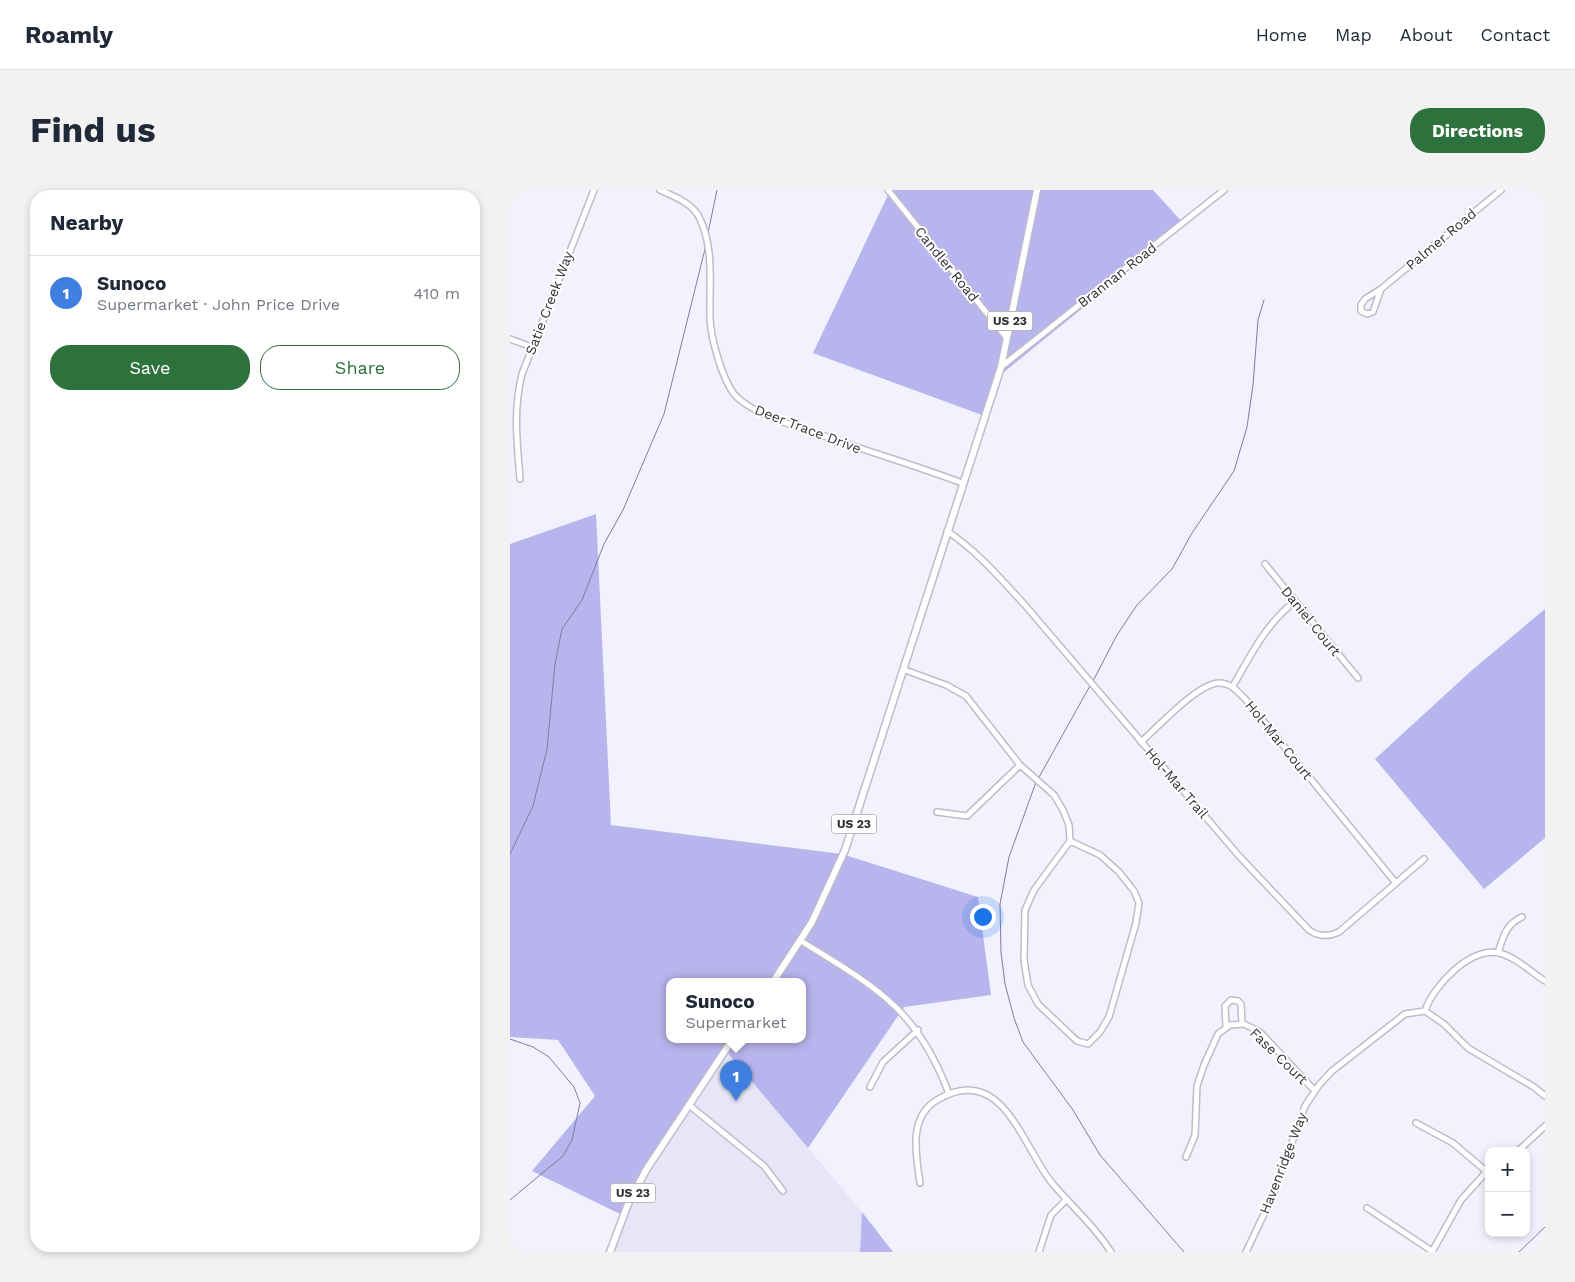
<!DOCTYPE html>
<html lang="en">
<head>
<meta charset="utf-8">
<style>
	body { margin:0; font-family:"Work Sans",sans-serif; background:#f2f2f3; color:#1f2937 }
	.controls { position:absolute; right:15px; bottom:15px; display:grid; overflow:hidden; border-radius:10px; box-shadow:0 2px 8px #0003 }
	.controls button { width:45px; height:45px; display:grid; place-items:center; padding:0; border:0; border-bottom:1px solid #e0e1e3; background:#fff; color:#1f2937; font:25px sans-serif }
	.you { position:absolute; left:472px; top:726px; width:18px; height:18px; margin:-12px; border:4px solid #fff; border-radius:50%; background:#1a73e8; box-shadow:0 0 0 8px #1a73e833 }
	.badge { display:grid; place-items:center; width:32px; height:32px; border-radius:50%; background:#2d713c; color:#fff; font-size:16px; font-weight:700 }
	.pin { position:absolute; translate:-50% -41px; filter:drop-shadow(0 1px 2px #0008) }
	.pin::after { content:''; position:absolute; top:26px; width:18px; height:15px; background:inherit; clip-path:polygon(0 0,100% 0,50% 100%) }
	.popup { position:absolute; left:156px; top:788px; width:140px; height:65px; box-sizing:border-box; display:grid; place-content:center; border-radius:10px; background:#fff; filter:drop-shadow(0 1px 4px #0005); font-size:16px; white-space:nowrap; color:#747a83 }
	.popup b { font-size:19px; color:#1f2937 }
	.popup::after { content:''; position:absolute; left:50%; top:100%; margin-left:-10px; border:10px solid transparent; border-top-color:#fff }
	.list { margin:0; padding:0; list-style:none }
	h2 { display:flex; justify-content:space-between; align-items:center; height:65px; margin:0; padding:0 20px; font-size:21px }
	h2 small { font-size:16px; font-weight:400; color:#747a83 }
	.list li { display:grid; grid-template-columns:32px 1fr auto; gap:15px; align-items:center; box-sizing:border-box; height:75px; padding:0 20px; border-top:1px solid #e0e1e3 }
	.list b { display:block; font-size:19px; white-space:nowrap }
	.list p { margin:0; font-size:16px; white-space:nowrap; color:#747a83 }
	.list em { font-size:16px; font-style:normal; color:#747a83 }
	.actions { display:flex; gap:10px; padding:15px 20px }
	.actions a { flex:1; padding:11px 0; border:1px solid #2d713c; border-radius:20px; text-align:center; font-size:18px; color:#2d713c }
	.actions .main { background:#2d713c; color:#fff }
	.map { position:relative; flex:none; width:1035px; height:1062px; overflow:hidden; border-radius:20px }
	header { display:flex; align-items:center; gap:30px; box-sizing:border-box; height:70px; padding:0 25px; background:#fff; border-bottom:1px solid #e0e1e3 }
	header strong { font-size:24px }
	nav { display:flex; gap:28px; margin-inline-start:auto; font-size:18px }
	.intro { display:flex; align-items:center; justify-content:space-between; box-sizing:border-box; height:120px; padding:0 30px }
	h1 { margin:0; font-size:35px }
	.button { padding:12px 22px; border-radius:20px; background:#2d713c; color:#fff; font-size:18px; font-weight:700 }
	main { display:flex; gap:30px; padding:0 30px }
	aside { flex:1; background:#fff; border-radius:20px; box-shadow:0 2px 8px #0003 }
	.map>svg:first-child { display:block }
	.built { fill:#e7e5f8 }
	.forest { fill:#b9b4ed; fill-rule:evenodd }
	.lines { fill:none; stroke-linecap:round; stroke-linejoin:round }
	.stream { stroke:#7f7ca4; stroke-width:1 }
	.minor-casing { stroke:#bdbccb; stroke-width:8 }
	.major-casing { stroke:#bdbccb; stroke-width:9 }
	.minor { stroke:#fff; stroke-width:5 }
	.major { stroke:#fff; stroke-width:6 }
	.labels { text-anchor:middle; stroke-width:4; stroke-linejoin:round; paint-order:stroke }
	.shield { fill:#fff; stroke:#707074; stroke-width:1 }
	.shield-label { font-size:12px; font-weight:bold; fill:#323238 }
	.street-label { font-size:14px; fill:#323238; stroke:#fff }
</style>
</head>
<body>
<header>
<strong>Roamly</strong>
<nav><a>Home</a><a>Map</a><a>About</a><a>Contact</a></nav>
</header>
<div class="intro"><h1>Find us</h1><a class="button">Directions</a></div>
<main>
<aside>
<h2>Nearby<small></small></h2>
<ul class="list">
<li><span class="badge" style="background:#3f7fe0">1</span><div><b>Sunoco</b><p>Supermarket · John Price Drive</p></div><em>410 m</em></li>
</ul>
<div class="actions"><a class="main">Save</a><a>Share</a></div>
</aside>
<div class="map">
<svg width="1035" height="1062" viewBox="0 0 1035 1062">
	<rect width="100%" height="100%" fill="#f2f2fe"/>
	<path class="built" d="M215,859L352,1022L350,1062H98L123,998Z"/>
	<path class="forest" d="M375,0H643L675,35L488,187L472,225L303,163L378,5Z
		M86,324L101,635L332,664L468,707L481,805L394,817L298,958L217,862C180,914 136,965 112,1025L22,981L85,906L48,850L0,847V354ZM160,792H292V850H160Z
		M1035,419V648L974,699L865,569L961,481Z
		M352,1022L383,1062H350Z"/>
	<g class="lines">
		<path class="stream" d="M198,43L207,0
			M583,491L607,445L627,415L662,379L682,343L724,281L737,237L743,195L748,130L754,110
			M528,589L581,494
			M526,592L499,667L490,714L491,762L495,794L504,828L513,852L563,920L590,965L674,1062
			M0,664L23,616L37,559L45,474L52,439L72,410L94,354L113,320L154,224L196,55
			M0,849L23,857L39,867L64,897L70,913L62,950L53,966L0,1010
			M1009,1062L1035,1037"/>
		<defs>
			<path id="minor" d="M150,0C163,6 180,12 188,25C205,56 199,95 200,129C201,149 212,188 224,204C241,225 298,240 323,249C366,264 410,277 452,293
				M378,0L496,147
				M871,99L863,122L857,124L851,121V115L855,109L871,99L991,0
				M0,149L22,157
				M491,177L714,0
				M10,289C7,253 3,219 12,184L84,0
				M437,341C467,361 490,388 514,414L729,666L799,740C809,747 818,747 829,742L914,669
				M755,374L848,488
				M395,480L436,495L456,506L510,575L544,605L553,620L559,635L560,651L524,700L515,720L514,770L518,795L528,814L567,851L578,854L590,842L599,827L626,733L629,713L624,701L609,682L590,665L560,651
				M723,496C741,465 755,435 784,412
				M631,552C647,538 688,493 709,493C722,493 729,503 737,511L885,692
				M427,622L457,626L510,575
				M291,751C365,797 407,818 439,904
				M988,763C993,747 996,734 1012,727
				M915,821C923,796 960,757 989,763C1006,767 1021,782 1035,791
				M716,837L715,816L721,810L728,811L731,814L732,834
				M360,897L373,872L408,840
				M179,915L254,976L273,1001
				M906,933L943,953L976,981
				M1008,961L1035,936
				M676,967L685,945L687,896L694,875L708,844L720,835L734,834L750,842L805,901
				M410,993C406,965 398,927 427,910C492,871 512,956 542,993C561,1016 585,1036 601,1062
				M857,1018L922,1061
				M529,1062L541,1025L557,1009
				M736,1062L764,1003L795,916L809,895L822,881L895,824L915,821L934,834L958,858L1024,897L1035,906
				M922,1062L951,1010L979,979"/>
			<path id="major" d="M263,792L302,732L335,660L491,177L527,0
				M100,1062L118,1014L136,980L222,850"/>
		</defs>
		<use href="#minor" class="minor-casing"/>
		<use href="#major" class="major-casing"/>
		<use href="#minor" class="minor"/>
		<use href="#major" class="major"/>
	</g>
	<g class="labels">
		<g class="shield">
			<rect x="477.5" y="121.5" width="45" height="19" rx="4"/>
			<rect x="321.5" y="624.5" width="45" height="19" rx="4"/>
			<rect x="100.5" y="993.5" width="45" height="19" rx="4"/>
		</g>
		<g class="shield-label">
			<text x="500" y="135">US 23</text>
			<text x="344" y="638">US 23</text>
			<text x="123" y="1007">US 23</text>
		</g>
		<g class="street-label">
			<text transform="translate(931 49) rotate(-40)" y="5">Palmer Road</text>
			<text transform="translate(437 74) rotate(51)" y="5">Candler Road</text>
			<text transform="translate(607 85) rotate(-38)" y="5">Brannan Road</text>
			<text transform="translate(39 113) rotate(-69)" y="5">Satie Creek Way</text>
			<text transform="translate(298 239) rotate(21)" y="5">Deer Trace Drive</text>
			<text transform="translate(801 431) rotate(51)" y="5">Daniel Court</text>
			<text transform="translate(769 550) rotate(51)" y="5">Hol-Mar Court</text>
			<text transform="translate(667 593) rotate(49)" y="5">Hol-Mar Trail</text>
			<text transform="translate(769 866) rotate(44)" y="5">Fase Court</text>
			<text transform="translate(773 973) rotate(-69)" y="5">Havenridge Way</text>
		</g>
	</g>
</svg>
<div class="controls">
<button>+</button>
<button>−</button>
</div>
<div class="you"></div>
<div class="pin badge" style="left:226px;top:911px;background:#3f7fe0">1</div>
<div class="popup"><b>Sunoco</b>Supermarket</div>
</div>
</main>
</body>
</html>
